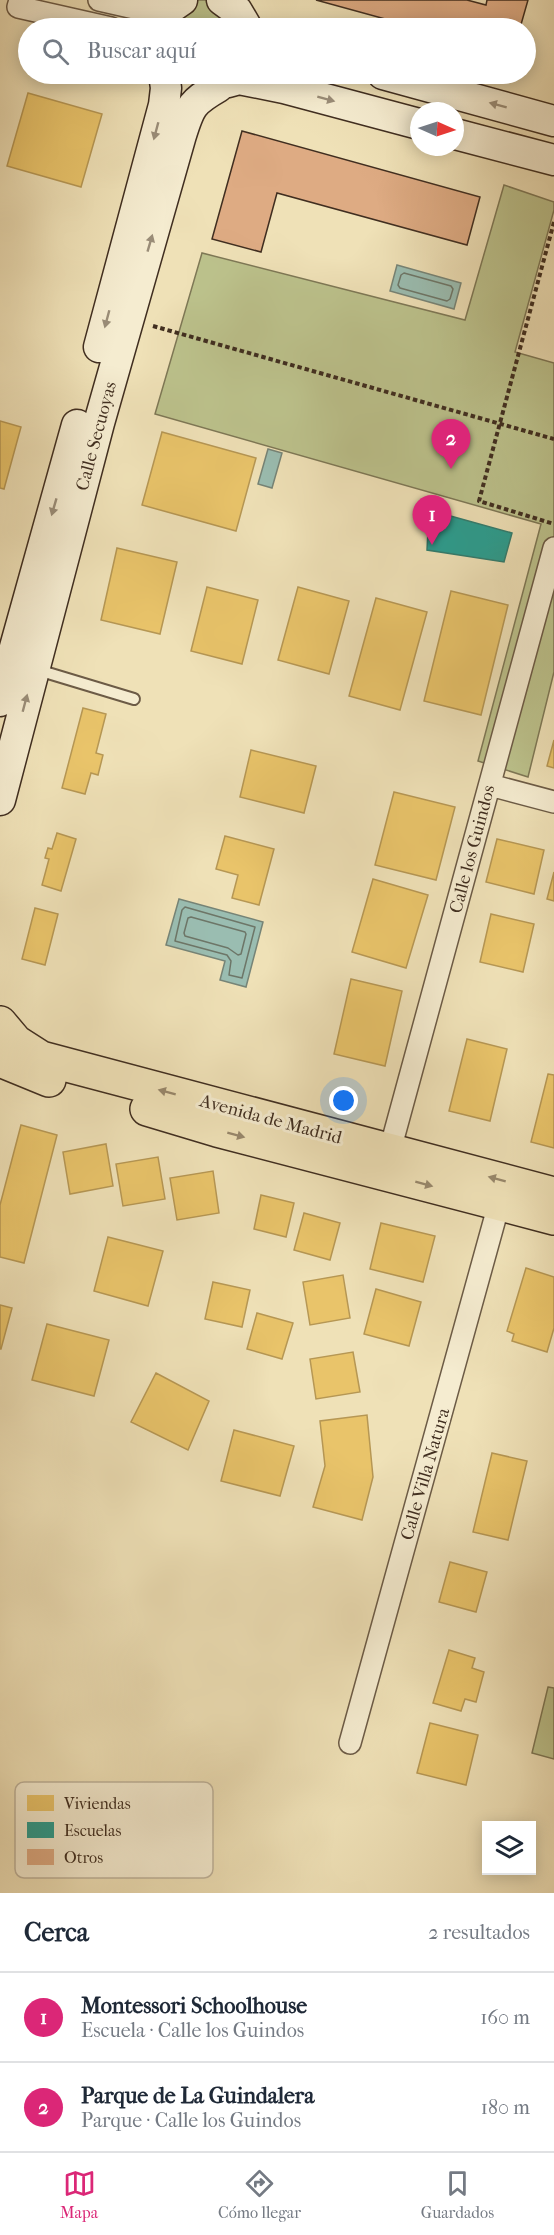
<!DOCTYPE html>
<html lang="es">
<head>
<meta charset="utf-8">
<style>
	body { margin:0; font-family:"IM FELL French Canon",serif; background:#f6f6f7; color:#1f2937 }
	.controls { position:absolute; right:18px; bottom:18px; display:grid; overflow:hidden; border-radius:0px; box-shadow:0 3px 15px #0003 }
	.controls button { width:54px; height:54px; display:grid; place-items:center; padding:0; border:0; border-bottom:2px solid #e0e1e3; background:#fff; color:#1f2937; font:30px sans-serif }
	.compass { position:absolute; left:410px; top:102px; width:54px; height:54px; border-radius:50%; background:#fff; box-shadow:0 3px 15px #0003; rotate:93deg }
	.you { position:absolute; left:344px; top:1101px; width:21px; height:21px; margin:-15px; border:4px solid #fff; border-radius:50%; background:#1a73e8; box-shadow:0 0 0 9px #1a73e833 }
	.badge { display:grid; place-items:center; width:39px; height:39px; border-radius:50%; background:#db2777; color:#fff; font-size:20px; font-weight:700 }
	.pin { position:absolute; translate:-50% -50px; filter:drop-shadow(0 2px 3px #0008) }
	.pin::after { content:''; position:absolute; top:32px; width:21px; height:18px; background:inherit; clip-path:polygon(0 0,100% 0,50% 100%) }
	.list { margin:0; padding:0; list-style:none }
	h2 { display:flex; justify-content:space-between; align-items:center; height:78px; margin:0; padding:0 24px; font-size:26px }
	h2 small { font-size:20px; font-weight:400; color:#747a83 }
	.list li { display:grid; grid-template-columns:39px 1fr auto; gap:18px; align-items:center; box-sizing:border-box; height:90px; padding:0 24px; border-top:2px solid #e0e1e3 }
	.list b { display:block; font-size:22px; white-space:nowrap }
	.list p { margin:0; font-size:20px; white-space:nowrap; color:#747a83 }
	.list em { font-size:20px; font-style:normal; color:#747a83 }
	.icon { flex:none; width:33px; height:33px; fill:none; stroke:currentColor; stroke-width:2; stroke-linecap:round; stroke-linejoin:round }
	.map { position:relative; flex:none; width:554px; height:1893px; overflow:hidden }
	.search { position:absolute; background:#fff; box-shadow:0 3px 15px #0003; left:18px; right:18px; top:18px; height:66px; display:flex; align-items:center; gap:15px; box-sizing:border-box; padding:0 21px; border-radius:33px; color:#747a83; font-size:22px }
	.sheet { height:258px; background:#fff }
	nav { display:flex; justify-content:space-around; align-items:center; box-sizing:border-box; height:84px; border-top:2px solid #e0e1e3; background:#fff; font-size:16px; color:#747a83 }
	nav a { display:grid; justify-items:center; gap:3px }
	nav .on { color:#db2777 }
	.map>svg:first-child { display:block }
	.green { fill:#bcc28c; stroke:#7e7856; stroke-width:1.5 }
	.water { fill:#9abdb1; stroke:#768477; stroke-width:1.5 }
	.homes { fill:#e9c46a; stroke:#b69754; stroke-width:1.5 }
	.schools { fill:#2a9d8f; stroke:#317c6e; stroke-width:1.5 }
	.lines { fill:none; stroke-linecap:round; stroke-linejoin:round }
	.shore { stroke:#6d7668; stroke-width:1.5 }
	.building { fill:#deab83; stroke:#402e20; stroke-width:1.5 }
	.lane-casing { stroke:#6c5b46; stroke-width:14 }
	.street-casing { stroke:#6c5b46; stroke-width:24 }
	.secondary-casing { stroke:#402e20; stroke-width:33 }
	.primary-casing { stroke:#402e20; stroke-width:36 }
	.path { stroke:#402e20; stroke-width:4; stroke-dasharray:4.5 3; stroke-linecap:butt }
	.lane { stroke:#f5ecd0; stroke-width:10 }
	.street { stroke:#f5ecd0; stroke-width:21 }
	.secondary { stroke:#f5ecd0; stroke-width:30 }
	.primary { stroke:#efe1b7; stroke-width:33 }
	.oneway { fill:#9a8d78 }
	.oneway2 { fill:#98886c }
	.labels { text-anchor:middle; stroke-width:6; stroke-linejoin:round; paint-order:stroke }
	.street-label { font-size:18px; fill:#402e20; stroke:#f5ecd0 }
	.key { fill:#f5ecd0; stroke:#bfb39b; stroke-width:1.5 }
	.key-label { font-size:16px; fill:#402e20 }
</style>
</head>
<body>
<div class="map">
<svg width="554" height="1893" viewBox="0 0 554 1893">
	<rect width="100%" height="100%" fill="#efe1b7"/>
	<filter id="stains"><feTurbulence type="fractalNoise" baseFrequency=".00333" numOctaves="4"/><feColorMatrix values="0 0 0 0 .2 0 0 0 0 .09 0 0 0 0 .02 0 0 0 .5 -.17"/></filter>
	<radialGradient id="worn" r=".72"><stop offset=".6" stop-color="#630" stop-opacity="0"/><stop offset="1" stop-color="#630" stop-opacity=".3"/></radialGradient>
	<path class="green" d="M188,0H213L241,28H161Z
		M504,185L554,202V210L515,352L554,363V672L528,777L478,761L541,524L155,414L202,253L465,320Z
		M548,1687L554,1688V1759L532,1753Z"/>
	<path class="water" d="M397,265L461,283L454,309L390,291Z
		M268,449L282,453L272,488L258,484Z
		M179,899L263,922L246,987L220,980L225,961L166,945Z"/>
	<path class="homes" d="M28,93L102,114L81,187L7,166Z
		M0,421L21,427L4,489L0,488Z
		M162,432L256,458L236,531L142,505Z
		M117,548L177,562L160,634L101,620Z
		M207,587L258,600L242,664L191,651Z
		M298,587L349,601L329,674L278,660Z
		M451,591L508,605L481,715L424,701Z
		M376,598L427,612L400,710L349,696Z
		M83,708L106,714L96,753L103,755L98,775L91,773L85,794L62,788Z
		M554,740V768L547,766Z
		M251,750L316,766L304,813L240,797Z
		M394,792L455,807L436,880L375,865Z
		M57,833L76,839L61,891L42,885L49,859L45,858L48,848L52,849Z
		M225,836L274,849L259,905L232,898L238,875L216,869Z
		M497,839L544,850L534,894L486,882Z
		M554,872V901L547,899Z
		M373,879L428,895L406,968L352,952Z
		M35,908L58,914L45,965L22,959Z
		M491,914L534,924L523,972L480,962Z
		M351,979L402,991L385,1066L334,1054Z
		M467,1039L507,1049L490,1121L449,1111Z
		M548,1074L554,1075V1148L531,1142Z
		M21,1125L57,1135L24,1263L0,1257V1205Z
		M106,1144L113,1186L70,1194L63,1152Z
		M158,1157L165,1199L123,1206L116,1164Z
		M213,1171L219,1213L177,1220L170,1178Z
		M261,1195L294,1203L286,1237L254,1229Z
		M304,1213L340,1223L330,1260L294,1250Z
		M381,1223L435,1236L423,1282L370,1269Z
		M108,1237L163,1251L148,1306L94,1291Z
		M526,1268L554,1277V1328L547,1352L512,1341L514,1334L507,1331Z
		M343,1275L350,1318L310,1325L303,1282Z
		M213,1282L250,1290L242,1327L205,1319Z
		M376,1289L421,1302L409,1346L364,1334Z
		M0,1305L12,1308L1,1349H0Z
		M257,1313L293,1323L282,1359L247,1349Z
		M47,1324L109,1340L94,1396L32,1380Z
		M353,1352L360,1392L316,1399L310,1359Z
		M156,1373L209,1401L188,1450L131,1422Z
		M367,1415L373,1477L362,1520L313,1507L325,1466L320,1421Z
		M234,1430L294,1446L280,1496L221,1481Z
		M492,1453L527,1461L508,1540L473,1532Z
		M450,1562L487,1572L476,1612L439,1602Z
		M449,1650L475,1658L472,1668L484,1672L476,1702L465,1699L461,1711L433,1703Z
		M430,1723L478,1735L466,1785L417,1773Z"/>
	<path class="schools" d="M429,510L512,533L504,562L427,550Z"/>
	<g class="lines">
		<path class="shore" d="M404,273L451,286L453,289L450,299L447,301L400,288L398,285L401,275Z
			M185,907L255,927L242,978L229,975L231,961L227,955L175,941L182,910Z
			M191,917L245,932L246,934L241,954L238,955L228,948L185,936L184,933L188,918Z"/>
	</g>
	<path class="building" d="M316,0H467L486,5L487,0H528L520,28H418Z
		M242,131L480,197L467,245L277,193L261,252L212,239Z"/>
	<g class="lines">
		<defs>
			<path id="lane" d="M38,670L134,699"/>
			<path id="street" d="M20,0L18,7L111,28
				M99,0L143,10L169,9
				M490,785L554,802
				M390,1150L554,548
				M350,1743L499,1204"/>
			<path id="secondary" d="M222,0L237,11L247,28
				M158,28L169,9L182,0
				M383,74L554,121
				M228,82L239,79L284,88L419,124
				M455,134L554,160
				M99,347L164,105L166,88L164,74
				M0,701L77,425
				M0,800L99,423L181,135C190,106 192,102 218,87"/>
			<path id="primary" d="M0,1023L16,1042L41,1058L554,1194
				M0,1060L49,1080
				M147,1109L217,1130L554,1218"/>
		</defs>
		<use href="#lane" class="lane-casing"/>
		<use href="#street" class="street-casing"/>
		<use href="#secondary" class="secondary-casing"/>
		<use href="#primary" class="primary-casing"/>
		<path class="path" d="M554,222L479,501L554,524
			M153,326L554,439"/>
		<use href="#lane" class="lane"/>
		<use href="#street" class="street"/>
		<use href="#secondary" class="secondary"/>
		<use href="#primary" class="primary"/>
	</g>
	<defs><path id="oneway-solid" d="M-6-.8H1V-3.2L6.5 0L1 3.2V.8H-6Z" transform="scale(1.5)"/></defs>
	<g class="oneway">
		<use href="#oneway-solid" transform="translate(326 99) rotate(15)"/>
		<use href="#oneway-solid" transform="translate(498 105) rotate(-165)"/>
		<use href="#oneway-solid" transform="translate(156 131) rotate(105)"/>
		<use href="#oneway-solid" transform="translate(150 243) rotate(-74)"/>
		<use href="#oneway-solid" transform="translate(107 319) rotate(105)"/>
		<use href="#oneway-solid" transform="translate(54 507) rotate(106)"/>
		<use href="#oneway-solid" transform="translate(25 703) rotate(-75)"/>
	</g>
	<g class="oneway2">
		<use href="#oneway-solid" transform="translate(167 1092) rotate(-165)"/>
		<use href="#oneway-solid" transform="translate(236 1135) rotate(15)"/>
		<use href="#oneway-solid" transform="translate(497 1179) rotate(-165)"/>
		<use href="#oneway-solid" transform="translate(424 1184) rotate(15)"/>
	</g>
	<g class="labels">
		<g class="street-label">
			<text transform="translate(96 436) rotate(-75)" y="6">Calle Secuoyas</text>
			<text transform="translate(472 849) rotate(-75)" y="6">Calle los Guindos</text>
			<text transform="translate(271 1119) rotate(15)" y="6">Avenida de Madrid</text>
			<text transform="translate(425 1474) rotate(-74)" y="6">Calle Villa Natura</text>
		</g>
	</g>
	<rect x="15" y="1782" width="198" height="96" rx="9" class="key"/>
	<rect x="27" y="1795" width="27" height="16" fill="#e9c46a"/>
	<rect x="27" y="1822" width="27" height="16" fill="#2a9d8f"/>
	<rect x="27" y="1849" width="27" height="16" fill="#deab83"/>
	<g class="key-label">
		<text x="64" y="1809">Viviendas</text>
		<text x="64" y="1836">Escuelas</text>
		<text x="64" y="1863">Otros</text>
	</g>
	<rect width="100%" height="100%" filter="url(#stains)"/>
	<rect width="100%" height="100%" fill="url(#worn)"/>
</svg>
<div class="controls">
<button><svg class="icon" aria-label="layers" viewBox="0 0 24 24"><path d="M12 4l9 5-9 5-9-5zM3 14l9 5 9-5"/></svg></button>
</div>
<svg class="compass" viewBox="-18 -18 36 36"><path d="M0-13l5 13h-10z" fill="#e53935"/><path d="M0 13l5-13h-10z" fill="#747a83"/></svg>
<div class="you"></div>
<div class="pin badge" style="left:432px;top:545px">1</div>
<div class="pin badge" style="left:451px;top:469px">2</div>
<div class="search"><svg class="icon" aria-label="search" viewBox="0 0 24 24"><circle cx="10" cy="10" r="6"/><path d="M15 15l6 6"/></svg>Buscar aquí</div>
</div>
<section class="sheet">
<h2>Cerca<small>2 resultados</small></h2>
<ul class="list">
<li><span class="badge">1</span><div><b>Montessori Schoolhouse</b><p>Escuela · Calle los Guindos</p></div><em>160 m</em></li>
<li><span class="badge">2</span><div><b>Parque de La Guindalera</b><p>Parque · Calle los Guindos</p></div><em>180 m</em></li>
</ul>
</section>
<nav>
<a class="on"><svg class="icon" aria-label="map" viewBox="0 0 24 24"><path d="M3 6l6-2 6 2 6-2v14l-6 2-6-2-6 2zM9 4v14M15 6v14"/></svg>Mapa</a>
<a><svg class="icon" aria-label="directions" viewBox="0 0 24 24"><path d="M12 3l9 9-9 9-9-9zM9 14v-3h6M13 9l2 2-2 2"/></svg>Cómo llegar</a>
<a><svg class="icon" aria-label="saved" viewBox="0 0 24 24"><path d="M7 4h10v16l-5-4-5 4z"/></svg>Guardados</a>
</nav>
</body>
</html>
